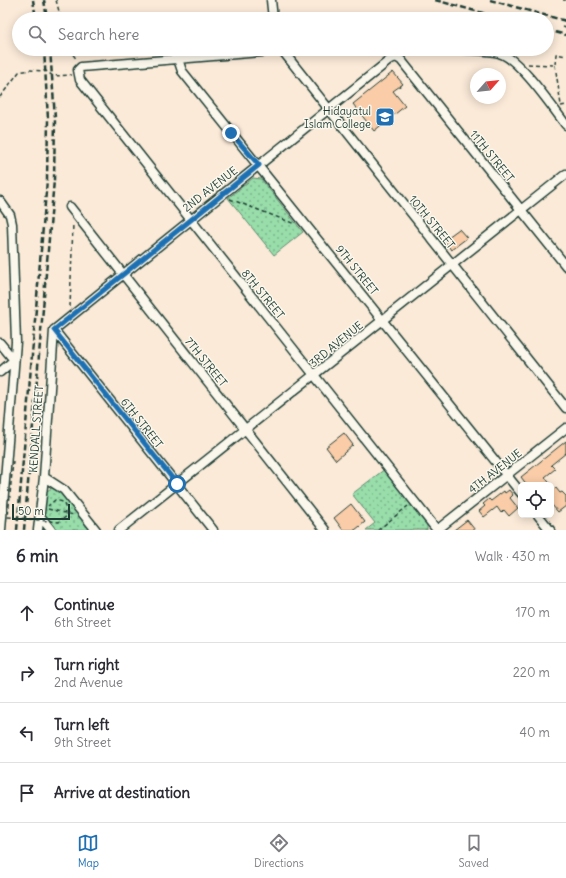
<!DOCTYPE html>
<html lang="en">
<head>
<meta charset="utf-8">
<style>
	body { margin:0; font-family:Delius,sans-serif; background:#f7f7f7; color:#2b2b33 }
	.controls { position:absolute; right:12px; bottom:12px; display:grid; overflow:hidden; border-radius:6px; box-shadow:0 2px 10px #0003 }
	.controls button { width:36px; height:36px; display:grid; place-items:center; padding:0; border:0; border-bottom:1px solid #e1e1e2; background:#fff; color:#2b2b33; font:20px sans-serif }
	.compass { position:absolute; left:470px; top:68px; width:36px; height:36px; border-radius:50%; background:#fff; box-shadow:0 2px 10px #0003; rotate:63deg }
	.scale { position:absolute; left:12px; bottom:10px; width:58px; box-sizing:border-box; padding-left:4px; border:2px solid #1f3d34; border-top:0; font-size:11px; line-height:14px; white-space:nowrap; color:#1f3d34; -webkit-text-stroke:3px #fbf7ec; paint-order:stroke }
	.stop { position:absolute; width:12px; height:12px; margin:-9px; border:3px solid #1f6fb2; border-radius:50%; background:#fff }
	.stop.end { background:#1f6fb2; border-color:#fff; box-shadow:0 1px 4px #0008 }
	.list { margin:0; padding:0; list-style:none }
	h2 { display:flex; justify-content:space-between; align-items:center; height:52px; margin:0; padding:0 16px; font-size:17px }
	h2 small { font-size:13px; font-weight:400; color:#7c7c81 }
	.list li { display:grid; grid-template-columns:26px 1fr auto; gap:12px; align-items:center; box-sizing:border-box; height:60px; padding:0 16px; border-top:1px solid #e1e1e2 }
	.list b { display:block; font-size:15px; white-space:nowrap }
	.list p { margin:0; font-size:13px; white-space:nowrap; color:#7c7c81 }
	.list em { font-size:13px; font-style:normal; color:#7c7c81 }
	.icon { flex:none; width:22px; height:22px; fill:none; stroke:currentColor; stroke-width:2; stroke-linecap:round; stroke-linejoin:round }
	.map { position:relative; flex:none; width:566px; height:530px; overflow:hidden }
	.search { position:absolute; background:#fff; box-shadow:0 2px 10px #0003; left:12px; right:12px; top:12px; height:44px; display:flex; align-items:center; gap:10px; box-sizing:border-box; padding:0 14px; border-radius:22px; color:#7c7c81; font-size:15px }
	.sheet { height:292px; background:#fff }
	nav { display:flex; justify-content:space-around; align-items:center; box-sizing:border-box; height:56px; border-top:1px solid #e1e1e2; background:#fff; font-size:11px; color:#7c7c81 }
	nav a { display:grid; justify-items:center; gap:2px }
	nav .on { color:#1f6fb2 }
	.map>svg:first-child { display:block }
	.park { fill:url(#park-dots); stroke:#5c8d6f }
	.building { fill:#facca8; stroke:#1f3d34 }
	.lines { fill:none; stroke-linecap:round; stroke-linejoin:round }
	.minor-casing { stroke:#1f3d34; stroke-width:11 }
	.path { stroke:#1f3d34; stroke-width:1.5; stroke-dasharray:4 3; stroke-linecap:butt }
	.minor { stroke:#fbf7ec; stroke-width:8 }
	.rail { stroke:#1f3d34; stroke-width:2.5; stroke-dasharray:6 3; stroke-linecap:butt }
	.path-bridge { stroke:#1f3d34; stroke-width:1.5; stroke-dasharray:4 3; stroke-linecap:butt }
	.route { stroke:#1f6fb2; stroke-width:5 }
	.labels { text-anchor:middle; stroke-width:3; stroke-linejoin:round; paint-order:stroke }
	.poi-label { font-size:11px; fill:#1f3d34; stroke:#fbf7ec; text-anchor:end }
	.street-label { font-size:11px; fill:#1f3d34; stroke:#fbf7ec }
</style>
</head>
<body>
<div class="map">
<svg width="566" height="530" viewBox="0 0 566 530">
	<defs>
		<pattern id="park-dots" width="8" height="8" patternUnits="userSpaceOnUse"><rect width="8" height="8" fill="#98ddaa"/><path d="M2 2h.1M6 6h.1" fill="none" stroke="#7bb48b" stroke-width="1.8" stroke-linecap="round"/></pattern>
	</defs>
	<rect width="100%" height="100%" fill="#fbead8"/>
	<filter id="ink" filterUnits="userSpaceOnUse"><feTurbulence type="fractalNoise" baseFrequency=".025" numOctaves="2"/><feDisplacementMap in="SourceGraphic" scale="8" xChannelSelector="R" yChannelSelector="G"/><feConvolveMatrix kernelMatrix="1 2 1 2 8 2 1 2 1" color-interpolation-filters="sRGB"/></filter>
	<g filter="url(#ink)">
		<path class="park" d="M253,178L261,179L303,232L274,255L228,198Z
			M385,469L427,524V530H366L375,523L352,494Z
			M51,488L61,492L92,530H55C42,513 43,513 46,492Z"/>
		<path class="building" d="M393,72L403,84L393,91L405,106L374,131L353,104Z
			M459,229L467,238L451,250L444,240Z
			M344,433L353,445L336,460L326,447Z
			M566,441V453L551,465L555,469L545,477L551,485H527L521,477Z
			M556,488L560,493L562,492L566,496V506L558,512L551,504V492Z
			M509,490L513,495L510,498L518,508L509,516L504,510L501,513L497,507L484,517L479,511L485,506L483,504L489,499L491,501L504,491L505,493Z
			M351,504L365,522L355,530H343L334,518Z
			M467,520L475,530H454Z"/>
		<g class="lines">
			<defs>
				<path id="minor" d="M271,0L273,19
					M296,49L81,67L78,70L80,80L437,530L566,428
					M449,49C465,50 483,49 499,53C518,57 553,108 566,125
					M282,50L566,408
					M178,59L182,71L521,493
					M0,201L10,215L12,224L16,342L1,530
					M70,207L325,530
					M54,330L391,59L396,57L401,60L566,266
					M54,330L213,530
					M0,343L14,360L0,372
					M44,477L64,490L96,530
					M538,515L550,530
					M40,516L51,530
					M38,530L44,477L54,330
					M119,530L566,174"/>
			</defs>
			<use href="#minor" class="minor-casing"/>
			<path class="path" d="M56,0L61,19
				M563,0H566
				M563,27L566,28
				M69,49L77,60
				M407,55L414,49
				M528,64L555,65L556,54L566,56
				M555,65L561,105
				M0,97L19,72L30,70L46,71L53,76L72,75
				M561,106L566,105
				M230,199L295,224
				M70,307L73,223
				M48,509L74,515
				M378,530L408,506"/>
			<use href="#minor" class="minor"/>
			<path class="rail" d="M33,0L36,19
				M44,0L47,19
				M435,0L505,19
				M490,0L566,21
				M547,30L566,35
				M17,530L47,180L48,119L44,49
				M24,530L54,180L55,118L50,49"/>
			<path class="path-bridge" d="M13,461L8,517L59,522L67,516V511L63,502L55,500L48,506"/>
		</g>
	</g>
	<g class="lines" filter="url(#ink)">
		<path class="route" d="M177,484L54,330L259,165L231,133"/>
	</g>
	<defs>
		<symbol id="school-square" viewBox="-11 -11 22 22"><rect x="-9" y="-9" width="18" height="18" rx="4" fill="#1f6fb2" stroke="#fbf7ec"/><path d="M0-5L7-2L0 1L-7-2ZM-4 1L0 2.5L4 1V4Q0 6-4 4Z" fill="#fff"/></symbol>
	</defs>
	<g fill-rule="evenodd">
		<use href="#school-square" x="374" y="106" width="22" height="22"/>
	</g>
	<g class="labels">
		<g class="poi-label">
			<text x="371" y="115">Hidayatul<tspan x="371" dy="13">Islam College</tspan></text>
		</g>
		<g class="street-label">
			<text transform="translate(492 156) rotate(51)" y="4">11TH STREET</text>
			<text transform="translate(210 189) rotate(-38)" y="4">2ND AVENUE</text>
			<text transform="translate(432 222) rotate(51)" y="4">10TH STREET</text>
			<text transform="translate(357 270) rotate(51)" y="4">9TH STREET</text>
			<text transform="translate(263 294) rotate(51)" y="4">8TH STREET</text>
			<text transform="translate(336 344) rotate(-39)" y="4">3RD AVENUE</text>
			<text transform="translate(206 362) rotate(51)" y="4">7TH STREET</text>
			<text transform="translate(142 423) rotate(52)" y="4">6TH STREET</text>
			<text transform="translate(36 429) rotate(-86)" y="4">KENDALL STREET</text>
			<text transform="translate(495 471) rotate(-38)" y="4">4TH AVENUE</text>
		</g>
	</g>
</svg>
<div class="controls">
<button><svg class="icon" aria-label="locate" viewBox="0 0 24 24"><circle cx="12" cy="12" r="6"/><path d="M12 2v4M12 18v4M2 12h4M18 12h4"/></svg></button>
</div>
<svg class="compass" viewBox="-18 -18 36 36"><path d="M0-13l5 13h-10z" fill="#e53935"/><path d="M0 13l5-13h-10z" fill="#7c7c81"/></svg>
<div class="scale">50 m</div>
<div class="stop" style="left:177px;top:484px"></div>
<div class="stop end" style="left:231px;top:133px"></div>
<div class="search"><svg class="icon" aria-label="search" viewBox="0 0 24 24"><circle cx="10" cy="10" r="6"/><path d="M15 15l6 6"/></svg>Search here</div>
</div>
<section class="sheet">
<h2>6 min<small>Walk · 430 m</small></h2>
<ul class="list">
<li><svg class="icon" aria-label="ahead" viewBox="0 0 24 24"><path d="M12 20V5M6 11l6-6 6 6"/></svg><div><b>Continue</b><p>6th Street</p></div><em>170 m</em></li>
<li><svg class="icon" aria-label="right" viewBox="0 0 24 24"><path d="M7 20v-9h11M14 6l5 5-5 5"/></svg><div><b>Turn right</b><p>2nd Avenue</p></div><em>220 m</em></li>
<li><svg class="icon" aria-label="left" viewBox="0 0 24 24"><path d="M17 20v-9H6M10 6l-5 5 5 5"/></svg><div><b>Turn left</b><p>9th Street</p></div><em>40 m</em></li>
<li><svg class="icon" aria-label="arrive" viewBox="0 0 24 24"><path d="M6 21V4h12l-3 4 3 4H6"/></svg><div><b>Arrive at destination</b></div></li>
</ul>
</section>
<nav>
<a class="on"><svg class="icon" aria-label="map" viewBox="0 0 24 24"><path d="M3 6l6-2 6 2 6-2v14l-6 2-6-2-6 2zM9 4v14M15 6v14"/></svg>Map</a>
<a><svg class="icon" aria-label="directions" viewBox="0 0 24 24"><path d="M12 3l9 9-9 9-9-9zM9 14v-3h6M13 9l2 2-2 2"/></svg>Directions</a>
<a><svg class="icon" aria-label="saved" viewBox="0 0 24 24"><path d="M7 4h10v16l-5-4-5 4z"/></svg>Saved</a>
</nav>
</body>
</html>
